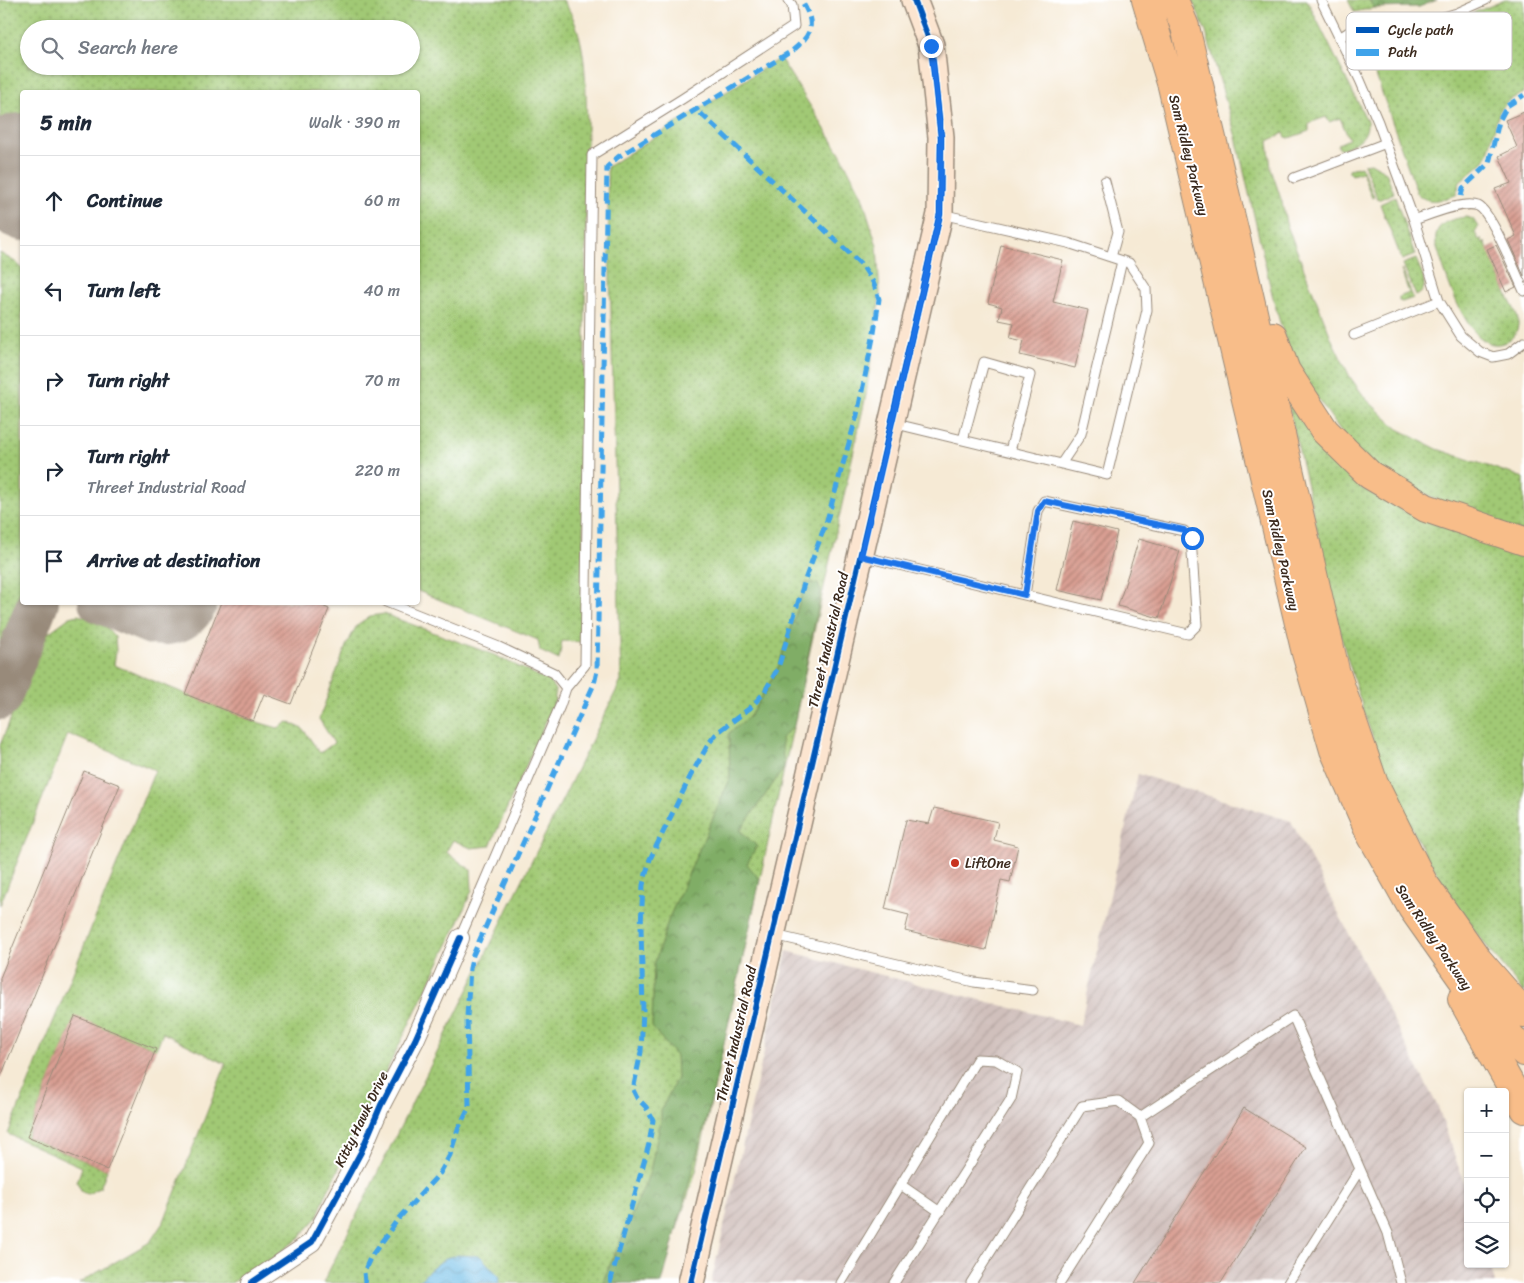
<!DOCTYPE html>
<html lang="en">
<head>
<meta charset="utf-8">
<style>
	body { margin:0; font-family:Sriracha,sans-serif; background:#f2f2f3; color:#1f2937 }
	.controls { position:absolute; right:15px; bottom:15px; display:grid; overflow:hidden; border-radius:5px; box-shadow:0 1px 4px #0004 }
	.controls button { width:45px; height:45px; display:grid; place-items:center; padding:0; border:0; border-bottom:1px solid #e0e1e3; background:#fff; color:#1f2937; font:25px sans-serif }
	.stop { position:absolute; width:15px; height:15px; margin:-11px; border:4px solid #1a73e8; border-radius:50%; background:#fff }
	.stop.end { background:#1a73e8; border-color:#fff; box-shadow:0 1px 5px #0008 }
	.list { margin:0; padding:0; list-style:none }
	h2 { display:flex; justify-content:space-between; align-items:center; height:65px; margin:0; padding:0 20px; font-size:21px }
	h2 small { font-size:16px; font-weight:400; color:#747a83 }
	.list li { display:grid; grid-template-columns:32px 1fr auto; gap:15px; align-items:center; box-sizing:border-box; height:90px; padding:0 20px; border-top:1px solid #e0e1e3 }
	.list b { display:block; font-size:19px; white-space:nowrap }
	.list p { margin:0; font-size:16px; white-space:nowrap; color:#747a83 }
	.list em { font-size:16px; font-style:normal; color:#747a83 }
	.icon { flex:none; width:28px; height:28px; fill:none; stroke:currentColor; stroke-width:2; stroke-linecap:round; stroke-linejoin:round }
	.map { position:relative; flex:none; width:1524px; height:1283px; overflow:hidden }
	.search { position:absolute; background:#fff; box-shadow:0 1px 4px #0004; left:20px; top:20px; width:400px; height:55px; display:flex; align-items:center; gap:12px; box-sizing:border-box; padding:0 18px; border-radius:28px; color:#747a83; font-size:19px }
	.panel { position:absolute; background:#fff; box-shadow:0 1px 4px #0004; left:20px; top:90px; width:400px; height:515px; border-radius:5px }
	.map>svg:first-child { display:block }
	.industrial { fill:url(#industrial-furrows) }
	.grass { fill:url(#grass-dots); stroke:#6e7a49; fill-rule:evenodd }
	.forest { fill:url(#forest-crowns); stroke:#5e6c42 }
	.water { fill:url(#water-waves); stroke:#547382 }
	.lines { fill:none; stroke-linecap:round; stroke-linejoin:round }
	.taxiway { stroke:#988a7a; stroke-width:42 }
	.runway { stroke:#988a7a; stroke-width:106 }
	.building { fill:url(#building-hatch) }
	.lane-casing { stroke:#988a7a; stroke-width:11 }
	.street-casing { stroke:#988a7a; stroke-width:20 }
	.secondary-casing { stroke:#988a7a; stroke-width:28 }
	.primary-casing { stroke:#988a7a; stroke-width:30 }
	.lane { stroke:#fff; stroke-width:9 }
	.street { stroke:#fff; stroke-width:18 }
	.secondary { stroke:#fce5d0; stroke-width:25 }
	.primary { stroke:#f8bd89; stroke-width:28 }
	.quiet { stroke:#3fa3ea; stroke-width:5; stroke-dasharray:10 5; stroke-linecap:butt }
	.cycleway-casing { stroke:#fff; stroke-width:9 }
	.cycleway { stroke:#0057b8; stroke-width:6 }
	.route { stroke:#1a73e8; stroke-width:6 }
	.poi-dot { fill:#c8321e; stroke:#fff; stroke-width:2 }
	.labels { text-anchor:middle; stroke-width:4; stroke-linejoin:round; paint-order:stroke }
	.street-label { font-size:14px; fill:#3b2a1e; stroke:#fff }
	.poi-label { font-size:14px; fill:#3b2a1e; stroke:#fff; text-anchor:start }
	.key { fill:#fff; stroke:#c4bfbc; stroke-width:1 }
	.key-label { font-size:14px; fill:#3b2a1e }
</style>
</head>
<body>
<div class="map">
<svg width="1524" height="1283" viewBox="0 0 1524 1283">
	<defs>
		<pattern id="industrial-furrows" width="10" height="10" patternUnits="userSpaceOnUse" patternTransform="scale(1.25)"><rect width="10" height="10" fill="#d0c0bc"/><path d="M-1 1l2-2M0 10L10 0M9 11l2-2" fill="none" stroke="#b4a5a1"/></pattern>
		<pattern id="grass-dots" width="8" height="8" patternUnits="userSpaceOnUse" patternTransform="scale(1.25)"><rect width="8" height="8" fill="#a1c974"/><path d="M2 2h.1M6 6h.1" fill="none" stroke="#84a35f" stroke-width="1.8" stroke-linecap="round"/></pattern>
		<pattern id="forest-crowns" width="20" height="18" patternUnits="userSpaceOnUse" patternTransform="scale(1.25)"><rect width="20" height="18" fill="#80ad66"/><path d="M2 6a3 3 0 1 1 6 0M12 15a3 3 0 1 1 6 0" fill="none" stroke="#6a8d53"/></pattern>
		<pattern id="water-waves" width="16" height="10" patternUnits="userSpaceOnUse" patternTransform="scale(1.25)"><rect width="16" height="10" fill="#6cbce7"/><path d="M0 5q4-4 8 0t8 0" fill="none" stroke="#5a99bb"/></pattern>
		<pattern id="building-hatch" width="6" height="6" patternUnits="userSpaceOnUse" patternTransform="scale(1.25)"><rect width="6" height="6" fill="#d99f93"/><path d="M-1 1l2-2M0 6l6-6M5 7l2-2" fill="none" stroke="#b18277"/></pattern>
	</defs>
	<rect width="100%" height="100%" fill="#fff"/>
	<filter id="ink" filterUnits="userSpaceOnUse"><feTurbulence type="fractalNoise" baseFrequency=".02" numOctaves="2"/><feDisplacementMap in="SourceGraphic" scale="10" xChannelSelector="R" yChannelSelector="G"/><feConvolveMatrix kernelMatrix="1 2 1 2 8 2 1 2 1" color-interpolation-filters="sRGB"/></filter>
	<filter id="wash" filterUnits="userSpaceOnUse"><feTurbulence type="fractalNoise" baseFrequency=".0096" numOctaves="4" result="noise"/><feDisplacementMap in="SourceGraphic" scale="20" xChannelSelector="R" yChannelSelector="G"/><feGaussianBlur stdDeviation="1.12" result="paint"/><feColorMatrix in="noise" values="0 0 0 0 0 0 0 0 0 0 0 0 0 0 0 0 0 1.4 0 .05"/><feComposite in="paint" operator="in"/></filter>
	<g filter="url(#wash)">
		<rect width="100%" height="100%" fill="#f6ead5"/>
		<path class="industrial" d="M1138,774L1291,821L1438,1107L1468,1195V1264H1490L1495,1283H711L787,951L1080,1025Z"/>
		<path class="grass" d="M0,0H563C588,36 585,80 587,122L582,642L562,641L559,660L540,651L538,640L418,591V92H22V171L0,135ZM29,29H411V66H29Z
			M1192,0H1307L1367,121C1368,139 1356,143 1341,149L1338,147V144L1349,139L1340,118L1329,122L1326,117L1309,123V131L1289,138L1286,137L1284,133L1268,141L1271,169L1282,202L1286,223L1332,340L1350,377L1366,399L1398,429L1437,449L1524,478V532L1452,508L1360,458L1291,361L1273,298L1236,137L1206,32Z
			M1348,0H1369L1374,8L1354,12Z
			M1505,0H1524V93L1509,100L1499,112L1488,153L1484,161L1460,182L1456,195C1443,199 1428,206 1417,193L1362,35H1371L1382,39L1397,36L1453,21Z
			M780,58L840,153L862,196L877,246L880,294L866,395L696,1171L659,1283H323L621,681L607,167Z
			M1371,163L1386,172L1394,193L1378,200L1364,164Z
			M1361,166L1374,197L1372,198L1362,172L1352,175L1349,172V169Z
			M1395,197L1415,255L1402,260L1380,204Z
			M1466,217L1473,219L1478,227L1475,233L1479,240L1481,239L1483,243L1485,242C1493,261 1501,280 1509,299C1512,305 1517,313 1518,320C1519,328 1515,336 1509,340C1470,366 1443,266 1436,244C1433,224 1449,219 1466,217Z
			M0,253L17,263L22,269V595L0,651Z
			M1416,259C1420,270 1432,289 1416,296L1403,264Z
			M1402,269L1413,298L1402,302L1399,301V297L1409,293L1401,270Z
			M1288,403L1317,442L1361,488L1418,518L1524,554V993L1462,915L1422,848L1392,789L1367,722L1343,644Z
			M384,614L494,655L549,681L555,690V701L490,846L471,848L453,840L446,852L471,870L472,890L456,928L324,1199L317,1218L300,1237L271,1260L231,1283H79L150,1242L164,1221L226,1064L163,1033L156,1049L75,1017L27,1137L107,1170L100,1188L88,1194L82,1192L77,1182L82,1167L8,1134L155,770L68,734L0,905V745L44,636L70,617L78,615L91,619L106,627L115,637L116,650L114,665L253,721L278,728L288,722L303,729L320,753L334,743L319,719L346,646L357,625L370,616Z"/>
		<path class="forest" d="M1369,0H1437L1419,7L1374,8Z
			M806,582L818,584L821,591L794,726L781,738L784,768L740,831L757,846L747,864L760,880L713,1094L662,1283H602L649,1175L661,1121V1110L677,1078L676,1056L652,1027L654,965L669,918L730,779L729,733L750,716L778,668Z"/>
		<path class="water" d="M457,1255L480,1256L500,1277L499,1283H418C422,1276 441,1260 449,1257C452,1256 455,1256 457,1255Z"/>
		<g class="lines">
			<path class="taxiway" d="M0,204L8,214L22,220
				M99,602L152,624C171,626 189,621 197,602
				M0,699L38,602"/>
			<path class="runway" d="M0,179L21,166"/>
		</g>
		<g id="blocks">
			<path class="building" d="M1524,112V276L1508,240L1516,236L1495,189L1511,183L1499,156L1517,147L1505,120Z
				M1001,245L1063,260L1053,302L1088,310L1075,368L1020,355L1024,341L1010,338L1014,323L999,320L1002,307L988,303Z
				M1496,245L1516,287L1506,292L1487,249Z
				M1073,521L1117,532L1101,600L1057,590Z
				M1139,539L1180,551L1159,618L1118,606Z
				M221,602H314L329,609L291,704L264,694L253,721L185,694Z
				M84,771L120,785L0,1079V978Z
				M934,808L998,822L994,840L1018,846L1010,882L1001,880L986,950L905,931L909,915L885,909L906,820L929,824Z
				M75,1016L156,1049L107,1170L27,1137Z
				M1244,1108L1306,1147L1221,1283H1135Z"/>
		</g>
	</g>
	<g filter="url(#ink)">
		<use href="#blocks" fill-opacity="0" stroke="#988a7a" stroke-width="1"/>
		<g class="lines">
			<defs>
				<path id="lane" d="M1321,0L1360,80L1378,122L1414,220L1439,301L1461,336L1480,352L1493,357L1508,354L1524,342
					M1339,38L1357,27H1402L1431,21L1457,13L1486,0
					M1294,178L1386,143
					M1105,181L1118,232L1111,257
					M1414,220C1429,215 1464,200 1478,206C1491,211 1517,276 1524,291
					M1354,335L1439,301
					M892,423L1107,475L1147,310L1146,289L1129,263L1068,243L941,214
					M963,440L984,362L1030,375L1010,451
					M1061,464L1081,434L1122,261
					M861,556L1188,634L1197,625L1191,538L1184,531L1044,501L1038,511L1025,595
					M386,602L499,647L554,673L566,688L560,706L460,938
					M566,688L585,665L592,155L682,99L794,26L792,5L788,0
					M774,935L974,982L1033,990
					M901,1185L940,1212
					M841,1283L977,1059L996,1060L1017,1072L1011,1099L894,1283
					M971,1283L1082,1106L1118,1101L1140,1117L1293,1016L1388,1233L1401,1283
					M1060,1283L1149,1143L1140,1117
					M1288,1283L1360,1169"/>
				<path id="street" d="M251,1283L312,1242L361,1152L381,1105L415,1040L460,938"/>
				<path id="secondary" d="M691,1283L940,214L941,137L931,45L914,0"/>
				<path id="primary" d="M1146,0L1172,86L1306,653L1334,750L1371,835L1412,908L1470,990L1524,1052
					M1174,0L1185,27L1236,238L1335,670L1374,784L1423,882L1478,960L1524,1013
					M1273,336L1286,371L1325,431L1370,475L1426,508L1524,541
					M1462,999L1524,1109"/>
			</defs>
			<use href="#lane" class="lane-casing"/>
			<use href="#street" class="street-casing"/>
			<use href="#secondary" class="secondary-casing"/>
			<use href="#primary" class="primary-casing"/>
			<use href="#lane" class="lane"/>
			<use href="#street" class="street"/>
			<use href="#secondary" class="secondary"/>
			<use href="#primary" class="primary"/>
			<path class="quiet" d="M1461,196L1463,188L1489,163L1499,121L1507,106L1524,95
				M365,1283L364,1272L370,1258L398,1219L440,1173L450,1155L458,1129L469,1107L467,1017L470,968L473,955L594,684L597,671L607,167L618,157L792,51C813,34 816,24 801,0
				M610,1283L649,1144L653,1120L646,1107L637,1098L633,1090L641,1052L643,1011L641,926L643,885L650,859L691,775L709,743L717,733L750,708L764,693L778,668L806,577L827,520L857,415L874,333L879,299L873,282L862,265L696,109"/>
			<defs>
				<path id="cycleway" d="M251,1283L312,1242L361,1152L381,1105L415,1040L460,938
					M691,1283L940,214L941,137L931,45L914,0"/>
			</defs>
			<use href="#cycleway" class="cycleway-casing"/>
			<use href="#cycleway" class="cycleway"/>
		</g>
	</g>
	<g class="lines" filter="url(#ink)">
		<path class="route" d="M931,46L941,137L940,214L861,556L1025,595L1038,511L1044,501L1184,530L1192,538"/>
	</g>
	<circle class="poi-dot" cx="955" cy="863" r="5"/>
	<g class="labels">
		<g class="street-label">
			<text transform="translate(1189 155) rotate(76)" y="5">Sam Ridley Parkway</text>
			<text transform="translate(1281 550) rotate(77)" y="5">Sam Ridley Parkway</text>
			<text transform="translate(828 640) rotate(-77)" y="5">Threet Industrial Road</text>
			<text transform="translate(1434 937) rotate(56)" y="5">Sam Ridley Parkway</text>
			<text transform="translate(736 1034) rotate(-77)" y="5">Threet Industrial Road</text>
			<text transform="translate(361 1119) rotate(-64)" y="5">Kitty Hawk Drive</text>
		</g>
		<g class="poi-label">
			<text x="965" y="868">LiftOne</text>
		</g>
	</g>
	<rect x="1346" y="12" width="166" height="58" rx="8" class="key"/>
	<rect x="1356" y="27" width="23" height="6" fill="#0057b8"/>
	<rect x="1356" y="49" width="23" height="7" fill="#3fa3ea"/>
	<g class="key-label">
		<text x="1388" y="35">Cycle path</text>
		<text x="1388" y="57">Path</text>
	</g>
</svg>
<div class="controls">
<button>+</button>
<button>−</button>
<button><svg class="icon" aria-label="locate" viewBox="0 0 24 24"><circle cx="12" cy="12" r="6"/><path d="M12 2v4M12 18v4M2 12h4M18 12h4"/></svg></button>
<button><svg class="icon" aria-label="layers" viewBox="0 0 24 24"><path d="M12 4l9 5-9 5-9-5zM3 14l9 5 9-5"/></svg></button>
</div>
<div class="stop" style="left:1192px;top:538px"></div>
<div class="stop end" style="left:931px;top:46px"></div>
<div class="search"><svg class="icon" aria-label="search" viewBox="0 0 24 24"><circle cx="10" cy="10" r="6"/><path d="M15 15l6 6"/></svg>Search here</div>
<section class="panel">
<h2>5 min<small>Walk · 390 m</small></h2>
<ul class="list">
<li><svg class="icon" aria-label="ahead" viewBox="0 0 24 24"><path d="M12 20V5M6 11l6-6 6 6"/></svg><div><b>Continue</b></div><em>60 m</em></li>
<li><svg class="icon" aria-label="left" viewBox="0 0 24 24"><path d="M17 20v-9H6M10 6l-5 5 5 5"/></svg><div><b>Turn left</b></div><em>40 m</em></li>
<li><svg class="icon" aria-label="right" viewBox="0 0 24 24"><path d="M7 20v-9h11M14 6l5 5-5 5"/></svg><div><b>Turn right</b></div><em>70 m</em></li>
<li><svg class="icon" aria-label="right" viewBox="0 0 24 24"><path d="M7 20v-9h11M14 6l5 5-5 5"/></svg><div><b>Turn right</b><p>Threet Industrial Road</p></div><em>220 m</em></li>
<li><svg class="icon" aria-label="arrive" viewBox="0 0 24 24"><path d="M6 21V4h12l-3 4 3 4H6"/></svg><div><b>Arrive at destination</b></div></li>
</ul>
</section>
</div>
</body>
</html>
